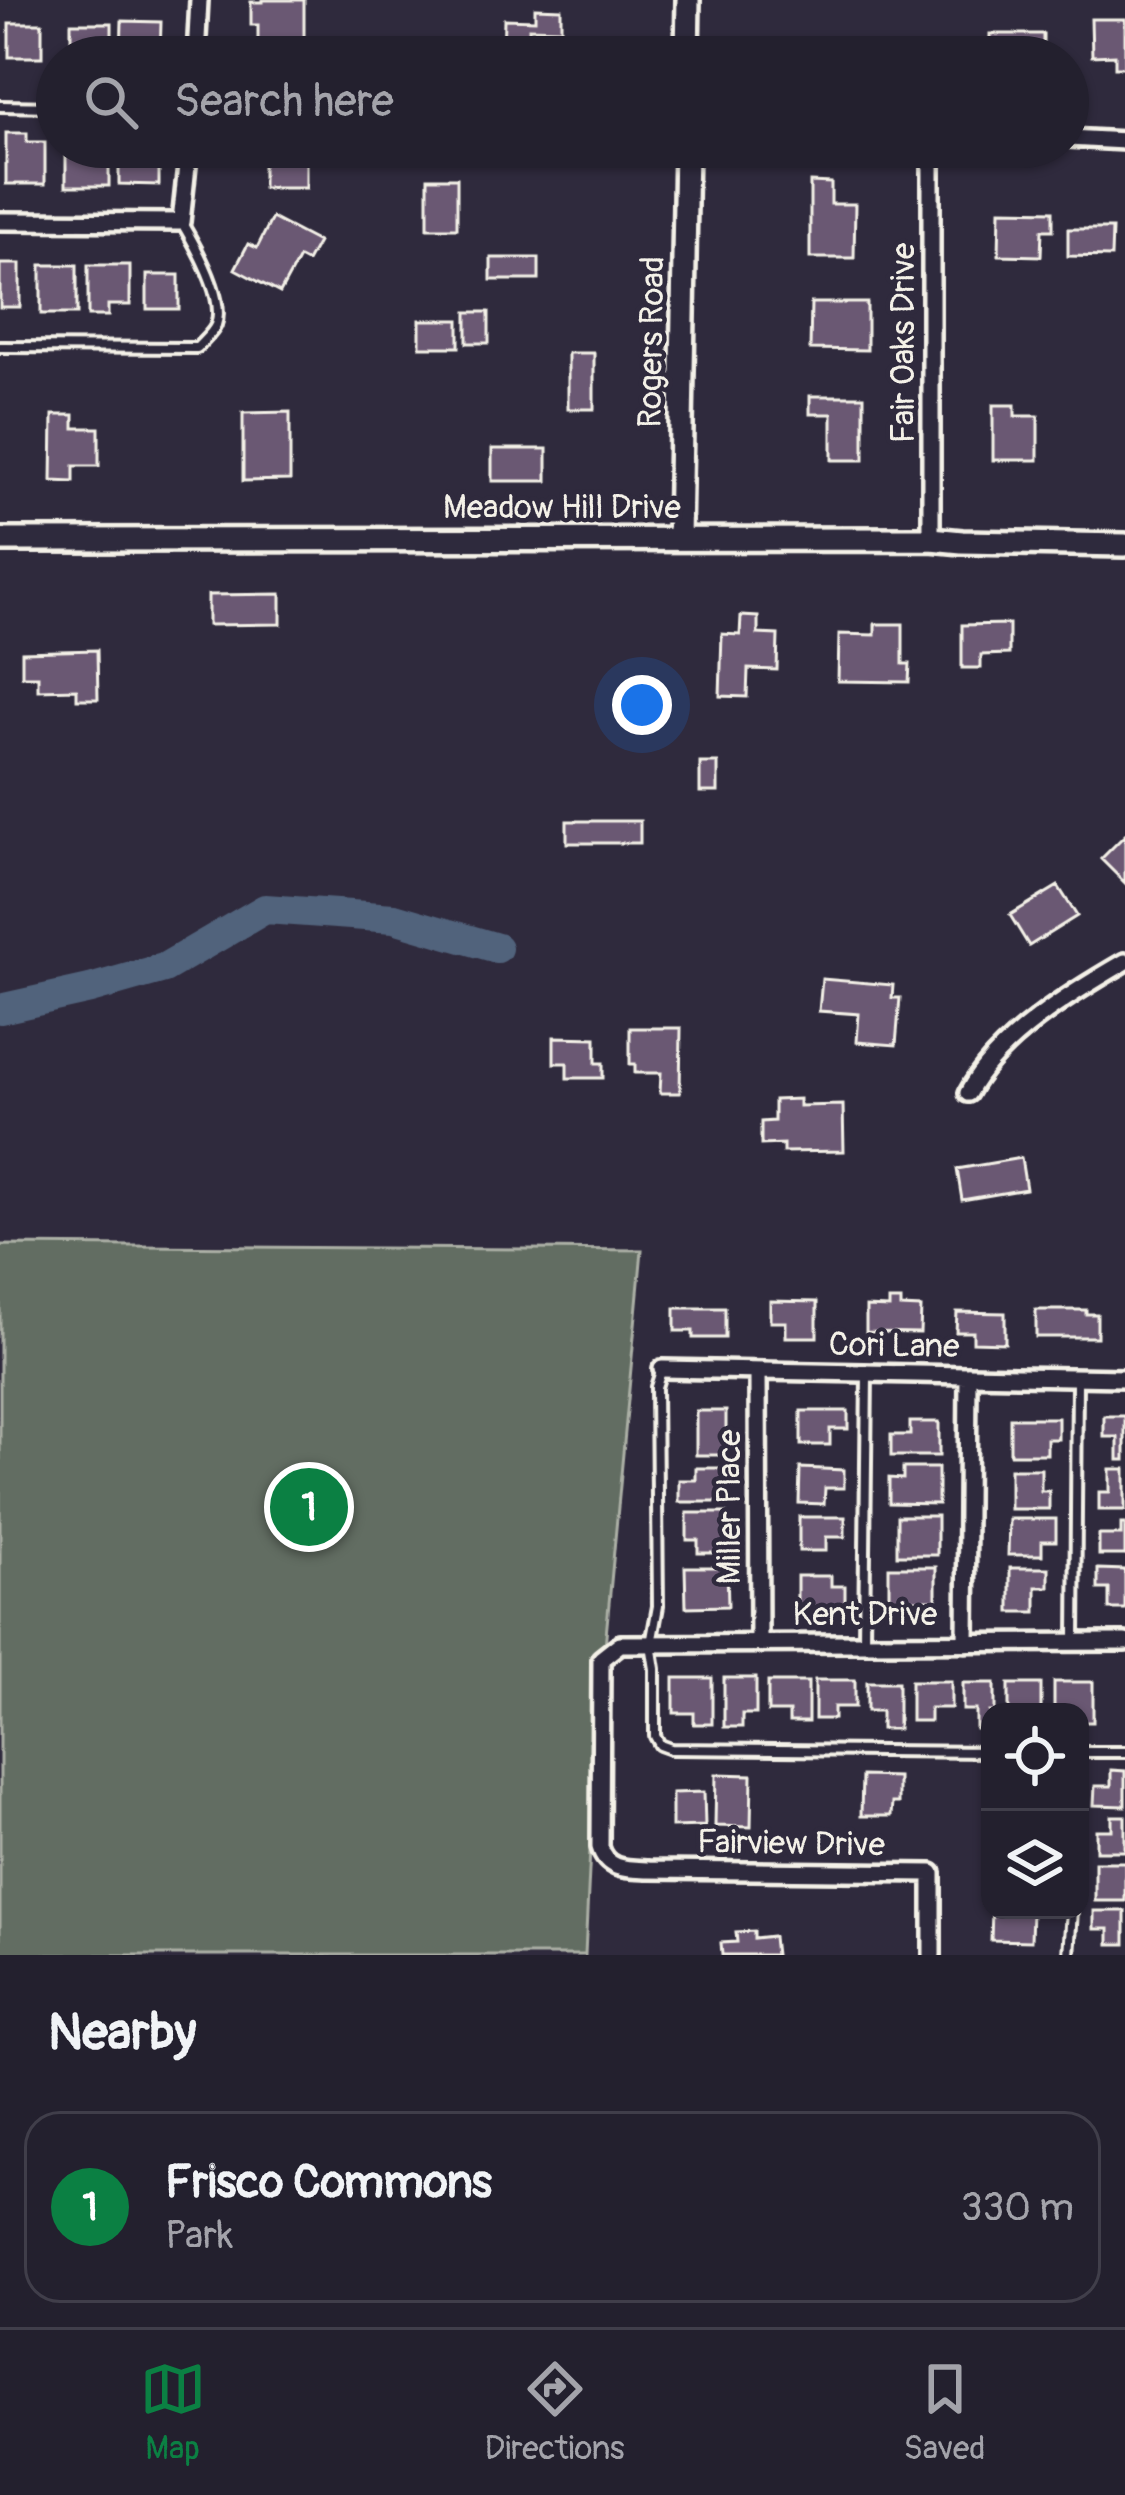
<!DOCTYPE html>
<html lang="en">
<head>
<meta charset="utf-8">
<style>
	body { margin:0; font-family:Pangolin,sans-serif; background:#2b2836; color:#f1f3f6 }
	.controls { position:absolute; right:36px; bottom:36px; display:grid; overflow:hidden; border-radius:24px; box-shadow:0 3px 9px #0004 }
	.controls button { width:108px; height:108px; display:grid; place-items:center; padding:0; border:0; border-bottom:3px solid #403e4a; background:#23202e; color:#f1f3f6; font:60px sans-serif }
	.you { position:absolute; left:642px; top:705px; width:42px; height:42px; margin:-30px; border:9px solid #fff; border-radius:50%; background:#1a73e8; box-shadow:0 0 0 18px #1a73e833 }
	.badge { display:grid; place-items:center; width:78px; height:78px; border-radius:50%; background:#0b8043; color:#fff; font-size:39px; font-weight:700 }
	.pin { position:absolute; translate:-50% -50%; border:6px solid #fff; box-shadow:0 3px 12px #0006 }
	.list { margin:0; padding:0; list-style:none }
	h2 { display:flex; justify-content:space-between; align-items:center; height:156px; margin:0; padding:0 48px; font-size:51px }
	h2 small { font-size:39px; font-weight:400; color:#a3a3aa }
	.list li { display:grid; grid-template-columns:78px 1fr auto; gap:36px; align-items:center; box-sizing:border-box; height:192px; margin:0 24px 24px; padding:0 24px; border:3px solid #403e4a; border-radius:36px }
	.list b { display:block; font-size:45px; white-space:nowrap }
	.list p { margin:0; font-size:39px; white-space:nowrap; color:#a3a3aa }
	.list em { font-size:39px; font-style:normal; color:#a3a3aa }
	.icon { flex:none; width:66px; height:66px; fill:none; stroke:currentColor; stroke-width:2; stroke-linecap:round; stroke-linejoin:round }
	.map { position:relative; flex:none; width:1125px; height:1955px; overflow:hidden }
	.search { position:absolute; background:#23202e; box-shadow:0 3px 9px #0004; left:36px; right:36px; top:36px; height:132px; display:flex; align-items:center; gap:30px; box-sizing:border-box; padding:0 42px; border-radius:66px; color:#a3a3aa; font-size:45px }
	.sheet { height:372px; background:#23202e }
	nav { display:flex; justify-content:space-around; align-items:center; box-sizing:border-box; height:168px; border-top:3px solid #403e4a; background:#23202e; font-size:33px; color:#a3a3aa }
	nav a { display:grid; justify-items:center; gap:6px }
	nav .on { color:#0b8043 }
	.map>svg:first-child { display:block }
	.green { fill:#626d62; stroke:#abafa5; stroke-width:3 }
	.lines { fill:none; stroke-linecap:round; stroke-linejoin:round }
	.river { stroke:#51637c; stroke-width:30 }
	.building { fill:#6b5973; stroke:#f4f1e8; stroke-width:3 }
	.lane-casing { stroke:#f4f1e8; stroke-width:16 }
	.street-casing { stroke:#f4f1e8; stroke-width:24 }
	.secondary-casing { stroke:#f4f1e8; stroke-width:30 }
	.lane { stroke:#2f2a3d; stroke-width:8 }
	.street { stroke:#2f2a3d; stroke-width:15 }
	.secondary { stroke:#2f2a3d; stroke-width:21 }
	.labels { text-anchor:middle; stroke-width:9; stroke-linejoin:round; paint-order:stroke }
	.street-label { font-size:33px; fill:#f4f1e8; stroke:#2f2a3d }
</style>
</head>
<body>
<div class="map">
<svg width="1125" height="1955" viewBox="0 0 1125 1955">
	<rect width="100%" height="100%" fill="#2f2a3d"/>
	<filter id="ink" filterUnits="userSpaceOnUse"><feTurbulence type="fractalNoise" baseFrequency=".00833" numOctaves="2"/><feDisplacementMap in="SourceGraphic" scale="24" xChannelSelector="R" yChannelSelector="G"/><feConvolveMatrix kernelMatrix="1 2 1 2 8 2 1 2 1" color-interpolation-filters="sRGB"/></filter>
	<g filter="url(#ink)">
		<path class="green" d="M0,1245L642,1250L594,1764L585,1955H0Z"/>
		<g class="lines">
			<path class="river" d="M0,1009L90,989L164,968L265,909L394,918L497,948"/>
		</g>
		<path class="building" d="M263,0H304V42H258V25H251V2H263Z
			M535,8L561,9V29L529,28V55L574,57H503L504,19L535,20Z
			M1091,19H1125V67H1115V55L1092,56Z
			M122,21L161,22L160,57H121Z
			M9,23H42V57H9Z
			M71,23H112V57H71Z
			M990,34H1043V57H990Z
			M6,133H27V142H45V184H6Z
			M66,147H109V186H66Z
			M247,147H306V188H263V163H247Z
			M119,149H159V185L119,184Z
			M428,178H457V228H428Z
			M810,182L831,183V204H855L854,258H810Z
			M1000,210L1053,211V230H1042L1041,256L999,255Z
			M272,218L318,242L307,262L299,258L280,293L235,269L248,244L257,248Z
			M1068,229H1112L1111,257L1068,256Z
			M491,258H539V280H491Z
			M0,264H20V307H0Z
			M41,265H77V314H41Z
			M88,265H130V305H108V316H88Z
			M147,275H179V309H147Z
			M811,303H867V350L810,349Z
			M467,312H489V343H467Z
			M420,320H459V347H420Z
			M568,353H594V409H568Z
			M810,396H864V460H832V414H810Z
			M993,405H1015V416H1038V460H993Z
			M290,412V480L243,481V413Z
			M53,415H74V428H99V466H74V482L52,481Z
			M492,449H547V481H492Z
			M281,594V624L208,625V595Z
			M741,616L758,617V634L778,635L777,670L748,669L747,697L720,696L722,634L740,635Z
			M875,624H903V664H910L909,682L838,681L839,634L875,635Z
			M1009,624V654L981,655V668H962V625Z
			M97,650L98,699H77V689L38,690V676H22V652Z
			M700,763H718V792H700Z
			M567,821H640V843H567Z
			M1125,835V883L1101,859Z
			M1058,886L1077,916L1029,946L1010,915Z
			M822,979L893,985L892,998H900L896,1045L857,1042L859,1014L819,1011Z
			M630,1028H681L680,1093H660L661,1073H635V1064H630Z
			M554,1037L596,1038V1063H603V1078H567V1063H554Z
			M799,1099V1106L843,1105L844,1151L783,1152V1144L761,1145V1122L774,1121V1100Z
			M1021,1158L1026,1189L962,1200L957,1169Z
			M770,1301L817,1302V1337H786V1322H770Z
			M889,1301H901V1307L921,1308L920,1333L866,1332V1307L889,1308Z
			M675,1308H725V1338H693V1331H675Z
			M1036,1310H1086V1314H1097V1337H1036Z
			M957,1312L1005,1313V1343L973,1342V1332H956Z
			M696,1411H726V1455H696Z
			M801,1411H848V1429H830V1445H801Z
			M1104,1416H1125V1460H1118V1437H1104Z
			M1010,1418H1058V1439H1047V1454H1010Z
			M910,1422H939V1456H891V1435H910Z
			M696,1468H728V1502H679V1480H696Z
			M800,1468L844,1470V1488H825L824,1504L799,1503Z
			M903,1468H938V1504L889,1503V1478L903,1479Z
			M1010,1469H1041V1491H1049V1509H1010Z
			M1110,1469H1125V1510H1099V1492H1110Z
			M687,1513H726V1553H698V1540H687Z
			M897,1516H937V1555H897Z
			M799,1517H845V1537H826V1551H799Z
			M1009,1519H1056V1541H1042V1555H1008Z
			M1121,1524H1125V1555H1099V1535H1121Z
			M685,1567H727L728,1606L686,1607Z
			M889,1567H936V1600H889Z
			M1010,1568H1049V1587H1036V1612H1010Z
			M1098,1569L1125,1570V1609H1109V1589H1098Z
			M797,1576H831V1586H845V1607H797Z
			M674,1678H712V1724H694V1713H674Z
			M724,1678H756V1714H742V1727H724Z
			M815,1680H855V1707H834V1719H815Z
			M911,1681H951V1708H930V1721H911Z
			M768,1682H808V1722H789V1712H768Z
			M867,1682H898V1729H881V1711H867Z
			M1054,1682H1093V1722H1080V1712H1054Z
			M963,1683H995V1712H990V1729H976V1710H963Z
			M1009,1684H1041V1712H1009Z
			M1111,1770L1125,1771V1806L1094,1805L1095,1786H1111Z
			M716,1774L752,1775L751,1827L715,1826Z
			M862,1776L898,1777V1803H892L891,1816H861Z
			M704,1792L705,1826L672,1827V1793Z
			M1112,1816H1125V1851H1096V1830H1112Z
			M1095,1862H1125V1901H1095Z
			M992,1910H1032L1031,1941L991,1940Z
			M1094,1911H1125V1944H1109V1929H1094Z
			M754,1931V1939L773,1937L775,1955H722L721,1943L737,1942L736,1932Z"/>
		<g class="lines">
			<defs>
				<path id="lane" d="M0,106L57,107
					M0,347L197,348C202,342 213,333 216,325C226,299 195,245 182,223
					M661,1371L656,1387L658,1606L651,1644L655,1669V1736L660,1745L671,1749L990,1752
					M864,1641L867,1374
					M1075,1641L1077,1380
					M1080,1752H1125
					M1069,1955L1072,1910"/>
				<path id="street" d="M196,57L199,0
					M1068,138L1125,141
					M0,221L181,222L189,147
					M931,539V154L934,147
					M968,1093C996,1039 1073,992 1125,962
					M662,1369L1125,1378
					M758,1371L759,1642
					M966,1643L968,1375
					M932,1955V1873L649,1870C628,1869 607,1871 600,1847L601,1659L620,1644L1125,1642"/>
				<path id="secondary" d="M687,57L688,0
					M679,538L686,147
					M0,540L931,539L962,542L1125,545"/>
			</defs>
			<use href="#lane" class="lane-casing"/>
			<use href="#street" class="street-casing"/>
			<use href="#secondary" class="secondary-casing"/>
			<use href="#lane" class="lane"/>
			<use href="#street" class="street"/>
			<use href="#secondary" class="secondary"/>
		</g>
	</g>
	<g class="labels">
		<g class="street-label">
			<text transform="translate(650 342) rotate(-89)" y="12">Rogers Road</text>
			<text transform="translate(902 343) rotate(-90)" y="12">Fair Oaks Drive</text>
			<text x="562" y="518">Meadow Hill Drive</text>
			<text transform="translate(894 1344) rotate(1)" y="12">Cori Lane</text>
			<text transform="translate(728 1507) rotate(-90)" y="12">Miller Place</text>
			<text x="865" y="1625">Kent Drive</text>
			<text transform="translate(791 1842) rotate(1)" y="12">Fairview Drive</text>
		</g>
	</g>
</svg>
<div class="controls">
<button><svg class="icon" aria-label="locate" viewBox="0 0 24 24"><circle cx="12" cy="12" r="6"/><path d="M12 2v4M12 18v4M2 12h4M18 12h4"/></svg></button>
<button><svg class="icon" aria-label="layers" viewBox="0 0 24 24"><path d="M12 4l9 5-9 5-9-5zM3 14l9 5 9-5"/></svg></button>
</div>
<div class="you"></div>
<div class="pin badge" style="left:309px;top:1507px">1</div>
<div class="search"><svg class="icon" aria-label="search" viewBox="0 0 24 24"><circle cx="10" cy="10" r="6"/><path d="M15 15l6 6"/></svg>Search here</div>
</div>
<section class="sheet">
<h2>Nearby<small></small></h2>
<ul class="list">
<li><span class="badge">1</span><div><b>Frisco Commons</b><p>Park</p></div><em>330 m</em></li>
</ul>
</section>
<nav>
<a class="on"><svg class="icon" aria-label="map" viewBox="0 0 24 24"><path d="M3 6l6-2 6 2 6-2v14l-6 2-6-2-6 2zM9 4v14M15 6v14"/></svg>Map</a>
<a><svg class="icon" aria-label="directions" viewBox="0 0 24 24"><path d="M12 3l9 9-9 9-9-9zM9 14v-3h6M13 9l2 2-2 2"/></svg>Directions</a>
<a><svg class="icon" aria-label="saved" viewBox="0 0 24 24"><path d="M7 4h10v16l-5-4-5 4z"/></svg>Saved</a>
</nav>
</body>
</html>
